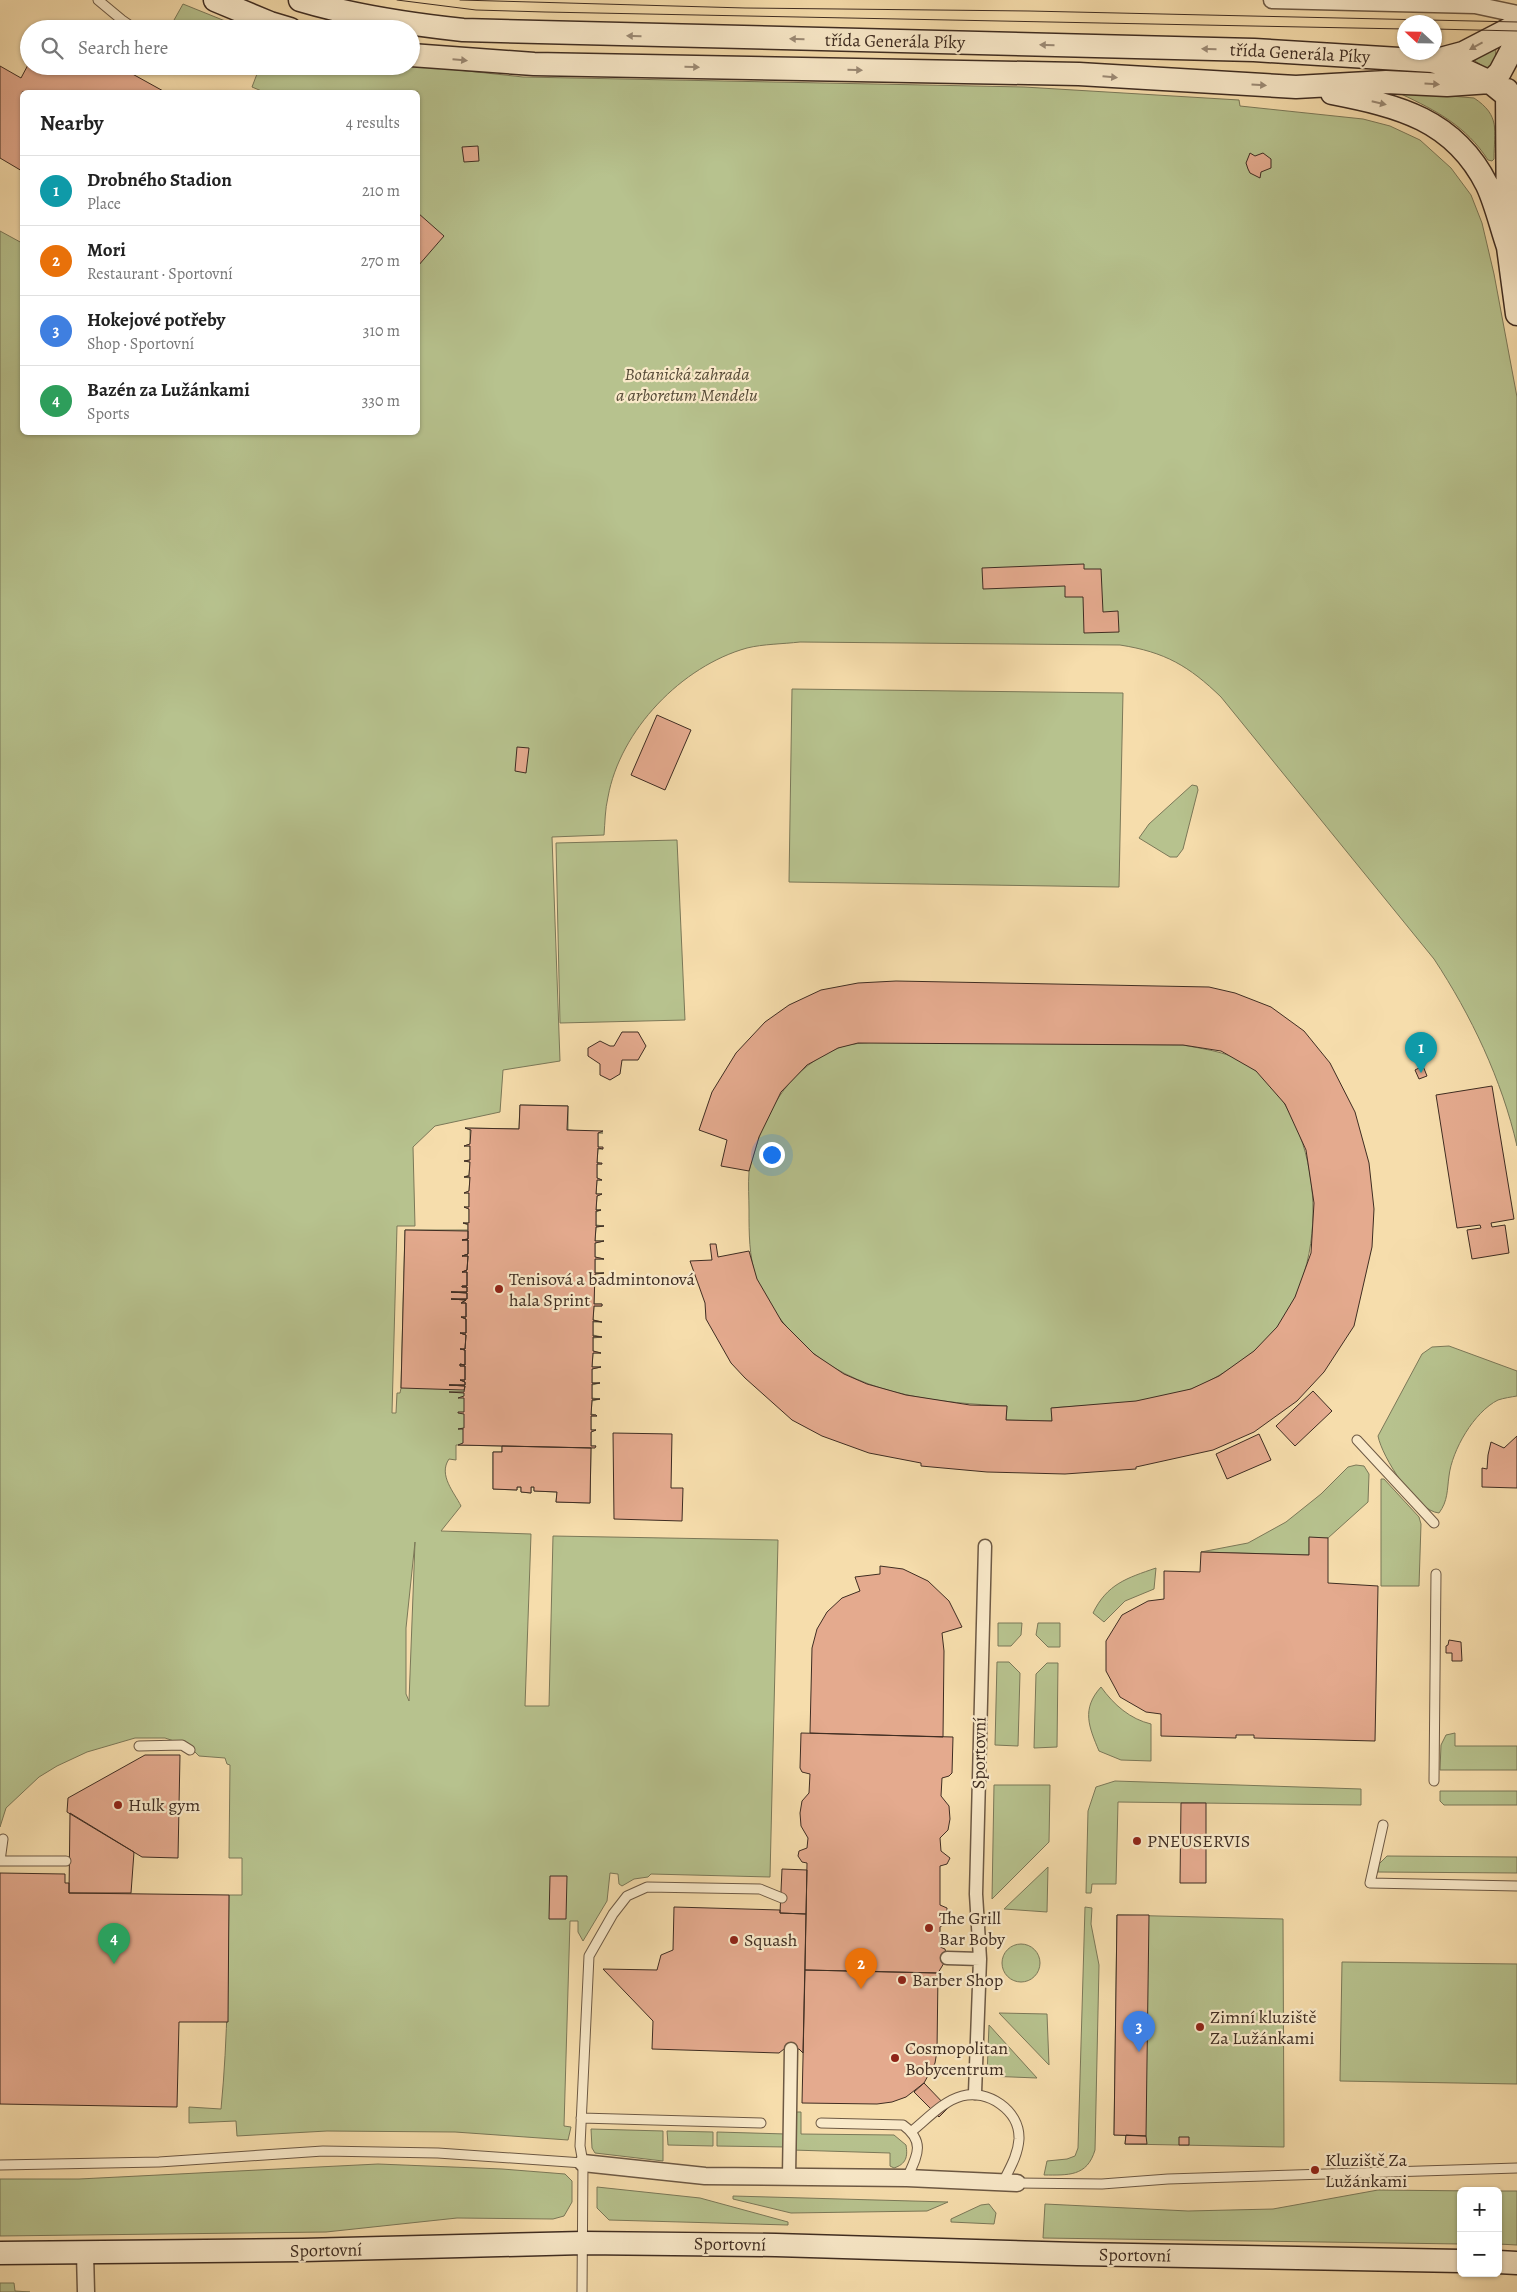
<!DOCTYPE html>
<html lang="en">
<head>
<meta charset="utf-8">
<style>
	body { margin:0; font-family:Alegreya,serif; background:#f2f2f2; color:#222 }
	.controls { position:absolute; right:15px; bottom:15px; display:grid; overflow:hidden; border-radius:8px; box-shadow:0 1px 4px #0004 }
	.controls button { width:45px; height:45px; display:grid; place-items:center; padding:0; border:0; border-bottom:1px solid #e0e0e0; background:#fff; color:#222; font:25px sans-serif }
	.compass { position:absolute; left:1397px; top:15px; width:45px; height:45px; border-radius:50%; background:#fff; box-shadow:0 1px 4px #0004; rotate:292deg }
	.you { position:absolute; left:771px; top:1154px; width:18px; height:18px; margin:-12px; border:4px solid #fff; border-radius:50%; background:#1a73e8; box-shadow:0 0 0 8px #1a73e833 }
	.badge { display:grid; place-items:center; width:32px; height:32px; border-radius:50%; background:#ea580c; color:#fff; font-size:16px; font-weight:700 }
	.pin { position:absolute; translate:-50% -41px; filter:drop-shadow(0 1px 2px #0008) }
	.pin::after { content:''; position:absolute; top:26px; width:18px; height:15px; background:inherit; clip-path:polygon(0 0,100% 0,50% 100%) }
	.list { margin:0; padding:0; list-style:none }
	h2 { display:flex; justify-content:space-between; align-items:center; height:65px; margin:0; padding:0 20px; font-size:21px }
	h2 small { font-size:16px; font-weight:400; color:#767676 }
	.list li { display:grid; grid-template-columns:32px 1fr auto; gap:15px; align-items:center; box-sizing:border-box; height:70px; padding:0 20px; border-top:1px solid #e0e0e0 }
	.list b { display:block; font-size:19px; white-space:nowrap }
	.list p { margin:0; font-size:16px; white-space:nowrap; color:#767676 }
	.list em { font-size:16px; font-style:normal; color:#767676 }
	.icon { flex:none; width:28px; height:28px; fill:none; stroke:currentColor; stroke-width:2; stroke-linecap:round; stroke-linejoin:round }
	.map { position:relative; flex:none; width:1517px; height:2292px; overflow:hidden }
	.search { position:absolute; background:#fff; box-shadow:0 1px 4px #0004; left:20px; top:20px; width:400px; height:55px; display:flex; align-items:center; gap:12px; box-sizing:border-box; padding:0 18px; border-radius:28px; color:#767676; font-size:19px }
	.panel { position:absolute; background:#fff; box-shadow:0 1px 4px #0004; left:20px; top:90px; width:400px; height:345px; border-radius:8px }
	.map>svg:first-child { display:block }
	.green { fill:#b7c28e; stroke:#7b7858; fill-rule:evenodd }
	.building { fill:#e4aa8e; stroke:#3f2d22 }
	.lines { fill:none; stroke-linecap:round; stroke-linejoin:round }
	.service-casing { stroke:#6d5944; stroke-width:11 }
	.pedestrian-casing { stroke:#6d5944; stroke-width:15 }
	.minor-casing { stroke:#6d5944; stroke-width:19 }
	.secondary-casing { stroke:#3f2d22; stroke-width:25 }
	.service { stroke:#f9e9c9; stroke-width:9 }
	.pedestrian { stroke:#f9e9c9; stroke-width:12 }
	.minor { stroke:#f9e9c9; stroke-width:16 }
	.secondary { stroke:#f9e9c9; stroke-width:22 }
	.tram { stroke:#3f2d22; stroke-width:1 }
	.oneway { fill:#9c8b76 }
	.poi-dot { fill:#8f2418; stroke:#f9e9c9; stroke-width:2 }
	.labels { text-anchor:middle; stroke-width:4.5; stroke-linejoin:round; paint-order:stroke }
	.street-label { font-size:18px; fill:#3f2d22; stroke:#f9e9c9 }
	.park-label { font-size:18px; font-style:italic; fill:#574b38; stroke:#f9e9c9 }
	.poi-label { font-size:18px; fill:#3f2d22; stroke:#f9e9c9; text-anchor:start }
</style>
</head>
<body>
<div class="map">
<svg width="1517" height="2292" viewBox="0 0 1517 2292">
	<rect width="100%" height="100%" fill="#f6ddac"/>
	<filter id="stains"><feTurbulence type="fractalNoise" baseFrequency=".004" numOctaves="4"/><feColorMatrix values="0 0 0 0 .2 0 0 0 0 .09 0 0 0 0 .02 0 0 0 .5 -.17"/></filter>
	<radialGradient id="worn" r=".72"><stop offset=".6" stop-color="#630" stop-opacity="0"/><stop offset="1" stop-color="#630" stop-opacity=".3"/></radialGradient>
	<path class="green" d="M183,4L245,29H169Z
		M1496,45L1495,68L1489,70L1475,61L1476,58Z
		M411,65L523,77L1024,87L1239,100L1240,106L1363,119L1390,126L1420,140L1451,168L1471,195L1482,223L1494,274L1517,397V1146C1502,1080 1471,1015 1434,959L1221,697C1189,666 1165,652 1120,645L800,642C783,644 763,644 747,648C682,666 620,730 608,797C605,809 605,823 604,835L552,837L560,1061L503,1070L500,1112L435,1126L413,1147L415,1226H397L392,1413H396L397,1393H400L401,1388L405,1230H468V1225L463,1223H469V1209L464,1207H469V1193H464L469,1191L470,1178L464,1177L469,1175L470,1162L464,1161L470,1160V1146H464L470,1144V1130L465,1128L519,1129L520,1105L568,1106V1130L603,1133H598V1147L603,1149H598L597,1162L602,1164H597V1178L602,1180H597L596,1194H602L597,1196L596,1210H601L596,1212V1225L604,1226L596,1227L595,1241H604L595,1243V1257L604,1259H595V1273H604L595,1274L594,1304H602V1306H594L593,1320L602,1322H593V1335L602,1337L593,1338V1351L601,1353H593L592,1367H601L592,1369V1383H600L592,1385V1398L600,1399L592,1401L591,1414L596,1415L597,1416H591V1430H596L591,1432V1446H596L591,1448L590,1503L556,1502L557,1492L534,1491V1487H531V1493L521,1492V1487H517V1490L493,1489V1452H502V1446L456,1445V1460L449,1459C438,1475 454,1492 461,1506L441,1531L531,1534L525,1706H549L553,1536L778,1540L770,1877L651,1874L648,1877L634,1879L622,1886L619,1884L618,1874L610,1873L607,1901L583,1941L578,1932V1921H570L564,2126L571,2127L568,2140L455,2132L327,2131L237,2136L236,2121L189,2123V2107L221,2109C228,2037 228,1967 229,1895H242V1858H229L230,1765L227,1764L225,1758L199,1756L189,1746L165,1738H135L87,1752L57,1766L39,1777L6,1808L0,1827V231L22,243V432H418V92H264L252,87L260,66ZM415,1542L409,1701L406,1694V1628Z
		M1403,92L1474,98C1501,116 1494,130 1494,159L1492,161L1488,160C1466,126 1437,111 1401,94Z
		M792,689L1123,693L1119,887L789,882Z
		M1192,785L1197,786L1198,790L1183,849L1177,857H1170L1139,838L1149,824Z
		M677,840L685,1020L560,1023L556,843Z
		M879,1042L1183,1045C1209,1050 1236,1053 1257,1071C1332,1136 1333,1291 1252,1353C1233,1367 1213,1381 1191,1389C1147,1405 1097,1404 1052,1408V1421L1006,1420L1007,1406C941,1403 866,1396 813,1353C792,1336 765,1303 756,1278C749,1255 749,1234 749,1210C749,1198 748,1185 749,1172C750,1165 753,1157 755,1150C767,1106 794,1066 838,1048C850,1043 865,1043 879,1042Z
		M1449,1346L1517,1371V1396C1511,1397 1504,1398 1498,1400C1474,1412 1452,1450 1449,1476C1447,1490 1448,1501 1439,1513C1416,1511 1382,1457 1378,1436L1422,1354L1432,1347Z
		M1356,1465L1364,1466L1369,1474L1368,1502L1328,1538H1309V1555L1201,1552L1248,1543L1286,1522L1321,1494L1348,1467Z
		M1381,1479H1384L1419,1517L1421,1524L1419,1586H1381Z
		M1156,1568L1154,1589L1125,1601L1104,1622L1093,1613C1107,1584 1127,1578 1156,1568Z
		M998,1623H1022L1021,1635L1011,1646H998Z
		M1038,1623H1060V1647H1048L1036,1635Z
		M997,1662H1009L1020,1673L1018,1746L995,1745Z
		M1047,1663H1058L1057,1747L1034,1748L1036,1674Z
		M1101,1687C1114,1705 1130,1719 1151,1724V1761L1121,1760L1099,1751C1089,1727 1081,1709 1101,1687Z
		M1455,1733V1746H1517V1770H1440L1441,1745L1446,1735Z
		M1115,1781L1361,1789V1805L1118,1802L1116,1884H1092L1091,1893H1086L1088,1811L1096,1787Z
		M994,1785H1050L1049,1842L992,1899Z
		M1440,1791H1517V1805H1444L1440,1801Z
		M1387,1856L1517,1857V1873L1378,1872L1379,1864Z
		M1048,1867L1047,1912L1004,1909Z
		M1085,1907L1092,1908L1091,1924L1099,1965L1095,2150C1087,2177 1068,2175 1044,2175L1047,2161L1067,2159L1075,2156L1078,2148Z
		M1117,1915L1283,1919L1284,2147L1125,2144L1126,2135H1114Z
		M1002 1963a19 19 0 1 1 38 0a19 19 0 1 1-38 0Z
		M1342,1962L1517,1964V2084L1340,2081Z
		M999,2013L1047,2014L1049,2065Z
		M989,2025L1037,2078L987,2076Z
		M793,2112H801V2134L894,2135L906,2145C908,2157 906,2164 894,2168L890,2166V2153L792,2150Z
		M591,2129L663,2131V2161L595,2153L592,2148Z
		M667,2131L713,2132V2146L668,2145Z
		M717,2132L786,2134V2147L717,2146Z
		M378,2164L502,2169L565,2174L572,2181V2202L564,2216L553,2219L457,2218L326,2232L0,2236V2179H79Z
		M597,2187L700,2198L788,2222V2225L609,2220L597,2208Z
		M1378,2190L1476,2191H1461V2244L1043,2238L1045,2204L1188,2211L1273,2209Z
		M1498,2191H1517V2245L1498,2244Z
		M733,2196L948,2202L927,2211L791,2213L733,2199Z
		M989,2204L996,2213L994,2224L951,2222V2219L981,2205Z
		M0,2283H14L15,2291L30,2292H0Z"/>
	<path class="building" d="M29,63V66H118L165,92H22V171L0,158V66L21,78Z
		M478,146L479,161L464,162L462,147Z
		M1250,153L1255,156L1263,153L1271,159V168L1261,172L1260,178L1250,173L1248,169L1246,163Z
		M418,213L444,236L418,266Z
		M1084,564V569H1101L1103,612L1118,611L1119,632L1084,633L1083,597H1065V586L983,589L982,568Z
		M657,715L691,730L665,790L631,775Z
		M517,747L529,748L526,773L515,771Z
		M896,981L1209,987L1235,993L1271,1007L1304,1031L1330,1063L1355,1112L1369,1163L1374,1209L1372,1247L1354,1326L1324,1372L1297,1401L1254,1432L1213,1450L1136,1467V1469L1065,1474L987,1472L921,1466V1463L869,1453L822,1436L792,1420L745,1378L731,1363L706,1319L705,1303L690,1261L712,1260L710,1244H716L718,1257L749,1251L757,1279L782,1322L814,1354L844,1374L867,1384L906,1395L970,1405L1007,1406L1006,1420L1052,1421L1051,1408L1136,1401L1191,1389L1219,1376L1254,1351L1277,1327L1295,1297L1311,1253L1314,1203L1306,1150L1285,1104L1256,1071L1221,1051L1183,1045L858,1043L838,1048L807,1065L781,1092L759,1137L749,1171L721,1166L727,1140L699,1130L712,1092L736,1053L765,1022L789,1005L821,990L858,983Z
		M622,1032H638L646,1046L638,1060H622L620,1074L610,1080L600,1075V1064L588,1056V1048L600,1041L610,1046H614Z
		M1423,1066L1427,1076L1419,1079L1415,1070Z
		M1492,1086L1514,1219L1491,1223L1492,1227L1505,1225L1509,1253L1472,1259L1467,1230L1481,1228L1480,1225L1457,1228L1436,1095Z
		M520,1105L568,1106L567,1130L603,1131L598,1133V1147H603V1149L598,1148L597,1163H602V1164H597V1178L602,1180H597L596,1194H602L597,1196L596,1210H601L596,1211V1226H604L596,1227L595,1241H604L595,1243V1257L604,1259H595V1273H604L595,1274L594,1304H602V1306H594L593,1320L602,1322L593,1321V1336L602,1337H593V1351L601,1353H593L592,1367H601L592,1369V1383H600L592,1384V1399H600L592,1400L591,1415H596L597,1416H591V1430H596L591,1432V1446H596L595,1448L458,1445L463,1443V1429H458L464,1428V1414L458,1413V1412H464V1398H458L464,1396V1393L449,1392H464L465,1386L449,1385H465V1382L460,1380H465V1366H460V1364L465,1365V1350L460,1349H465L466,1335L460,1333H466V1319L461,1317H466V1303H461L466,1300L451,1299H467V1293L451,1292H467V1287H462V1286H467V1272H462L467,1270L468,1256H462L468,1254V1240H462L468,1239V1224L463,1223H469V1209L464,1207H469V1193H464L469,1191L470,1177H464L469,1176L470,1162L464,1161L470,1160V1146H464L470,1144L471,1130L465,1128L519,1129Z
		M405,1230L468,1231V1239L462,1240H468V1254L462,1256H468L467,1270L462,1272H467V1286H462V1287H467V1292H451L467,1293V1299H451L466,1300L461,1303H466V1317H461L466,1319V1333H460L466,1335L465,1349H460L465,1350V1365L460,1364V1366H465V1380H460L465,1382V1385H449L465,1386L464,1390L401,1388Z
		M1313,1391L1332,1411L1295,1446L1276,1426Z
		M613,1433L672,1434L671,1488H683L682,1521L614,1519Z
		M1259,1434L1271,1460L1227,1479L1216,1454Z
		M1517,1436V1488L1482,1487V1468L1487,1469L1488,1455L1491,1442L1504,1448Z
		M502,1446L591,1448L590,1503L556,1502L557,1492L534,1491V1487H531V1493L521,1492V1487H517V1490L493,1489V1452H502Z
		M1309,1537L1328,1538V1583L1378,1586L1375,1741L1254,1738V1735H1236V1738L1161,1736V1714L1146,1712L1120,1697L1106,1671V1641L1122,1615L1148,1601L1164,1599V1571L1200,1572L1201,1552L1309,1555Z
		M880,1566L903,1569L928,1581L949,1601L962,1627L942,1633L944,1651L943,1737L810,1733L812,1648L817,1629L827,1612L842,1598L860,1591L855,1577L880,1574Z
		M1449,1640L1461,1642L1462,1661H1452V1653H1446V1646L1448,1645Z
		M801,1733L953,1737L952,1773L949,1776L942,1778L941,1796L949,1806L950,1819L948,1830L940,1838L941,1851L950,1858L947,1864L940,1866V1905L947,1908V1923L940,1927V1947L945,1949L947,1958L938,1973L805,1970L807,1863L802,1862L798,1856L799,1851L807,1848L808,1838L801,1826L800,1813L802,1801L809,1793L810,1774L802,1772L800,1768Z
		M145,1755H180L178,1858L142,1857L67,1812L68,1798Z
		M1181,1803H1206V1883H1180Z
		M70,1813L134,1852L131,1893H69Z
		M782,1869L807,1870L806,1914L780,1913Z
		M0,1873L65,1874V1883H69V1893L229,1895L228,2022H179L177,2107L0,2104Z
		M550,1876H567L566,1919H549Z
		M674,1907L780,1910V1913L806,1914L803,2053L799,2049H784L779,2053L652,2049L653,2021L603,1969L657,1970L661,1955L673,1950Z
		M1117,1915H1149L1146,2136L1114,2135Z
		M805,1970L938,1973L937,2051L935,2063L924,2083L906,2097L892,2102L877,2104L802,2103Z
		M924,2083L948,2108L939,2117L914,2092Z
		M1126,2135L1146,2136L1147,2144H1125Z
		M1179,2137H1189V2145H1179Z"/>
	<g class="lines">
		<defs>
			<path id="service" d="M98,0L122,20L135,29
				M1357,1440L1434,1523
				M139,1746L182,1745L190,1750
				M1434,1781L1436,1574
				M1383,1825L1370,1883L1517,1886
				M0,1861H66
				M0,1861L3,1839
				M581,2118L761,2123
				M821,2123L903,2125C926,2142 917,2156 907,2178
				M912,2131C927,2119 943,2101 962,2096C987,2089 1020,2110 1019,2139C1018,2155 1010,2168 1003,2182
				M0,2165L159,2162L323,2151L438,2153L583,2163
				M1017,2183L1102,2184L1168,2179L1517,2168
				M582,2292L583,2163L580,2146L589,1956L613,1914L627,1896L647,1887L760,1889L782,1898"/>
			<path id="pedestrian" d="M947,1958L980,1959
				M975,2093L980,1959L976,1894L985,1546
				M789,2177L791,2049"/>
			<path id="minor" d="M1272,0L1475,5L1517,14
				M583,2163L705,2176L907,2178L1017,2183
				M85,2253L86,2292"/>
			<path id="secondary" d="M215,0L270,23L290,29
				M300,0C353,16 407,24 463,30L1254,50L1432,61L1462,69L1490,82L1506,95L1517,109
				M411,55L534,64L1079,74L1296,87L1386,82L1447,85L1490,82L1500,72L1517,40
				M1433,61L1463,53L1517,25
				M1507,90L1508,247L1517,314
				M1332,93C1398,106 1454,119 1487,185C1496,204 1501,227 1508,247
				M0,2253L303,2250L583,2243L776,2245L1077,2254L1461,2261
				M1498,2262L1517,2263"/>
		</defs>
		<use href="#service" class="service-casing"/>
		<use href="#pedestrian" class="pedestrian-casing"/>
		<use href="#minor" class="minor-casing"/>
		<use href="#secondary" class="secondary-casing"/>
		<use href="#service" class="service"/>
		<use href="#pedestrian" class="pedestrian"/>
		<use href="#minor" class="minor"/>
		<use href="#secondary" class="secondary"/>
		<path class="tram" d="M397,0L476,10L545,12L1404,29
			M460,0L745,8L1029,11L1517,22
			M1434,29L1517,31"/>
	</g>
	<defs><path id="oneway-solid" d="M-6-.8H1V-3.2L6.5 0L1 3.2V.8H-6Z" transform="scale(1.25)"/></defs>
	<g class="oneway">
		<use href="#oneway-solid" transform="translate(634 36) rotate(-179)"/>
		<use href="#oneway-solid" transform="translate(797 39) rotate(-179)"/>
		<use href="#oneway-solid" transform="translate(1047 45) rotate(-179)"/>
		<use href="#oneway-solid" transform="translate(1476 46) rotate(151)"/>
		<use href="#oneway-solid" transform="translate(1209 49) rotate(-179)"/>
		<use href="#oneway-solid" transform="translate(460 60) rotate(5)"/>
		<use href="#oneway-solid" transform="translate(692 67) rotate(1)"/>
		<use href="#oneway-solid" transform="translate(855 70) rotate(1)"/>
		<use href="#oneway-solid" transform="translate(1110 77) rotate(5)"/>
		<use href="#oneway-solid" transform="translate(1432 84) rotate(3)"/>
		<use href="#oneway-solid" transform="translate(1259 85) rotate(3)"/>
		<use href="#oneway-solid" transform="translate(1379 103) rotate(13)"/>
	</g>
	<g class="poi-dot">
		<circle cx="499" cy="1289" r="5"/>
		<circle cx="118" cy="1805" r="5"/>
		<circle cx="1137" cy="1841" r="5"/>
		<circle cx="929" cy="1928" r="5"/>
		<circle cx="734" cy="1940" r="5"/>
		<circle cx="902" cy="1980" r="5"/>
		<circle cx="1200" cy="2027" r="5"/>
		<circle cx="895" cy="2058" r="5"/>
		<circle cx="1315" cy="2170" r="5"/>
	</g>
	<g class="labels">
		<g class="street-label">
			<text transform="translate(895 41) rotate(1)" y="6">třída Generála Píky</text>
			<text transform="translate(1300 53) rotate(3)" y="6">třída Generála Píky</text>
			<text transform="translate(979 1753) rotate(-89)" y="6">Sportovní</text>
			<text transform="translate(730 2244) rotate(1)" y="6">Sportovní</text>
			<text transform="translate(326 2250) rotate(-1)" y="6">Sportovní</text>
			<text transform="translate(1135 2255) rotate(1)" y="6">Sportovní</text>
		</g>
		<g class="park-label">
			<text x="687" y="380">Botanická zahrada<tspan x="687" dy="21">a arboretum Mendelu</tspan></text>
		</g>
		<g class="poi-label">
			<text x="509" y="1285">Tenisová a badmintonová<tspan x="509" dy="21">hala Sprint</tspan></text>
			<text x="128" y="1811">Hulk gym</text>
			<text x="1147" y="1847">PNEUSERVIS</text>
			<text x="939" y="1924">The Grill<tspan x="939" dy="21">Bar Boby</tspan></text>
			<text x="744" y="1946">Squash</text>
			<text x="912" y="1986">Barber Shop</text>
			<text x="1210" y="2023">Zimní kluziště<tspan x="1210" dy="21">Za Lužánkami</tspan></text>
			<text x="905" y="2054">Cosmopolitan<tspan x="905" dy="21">Bobycentrum</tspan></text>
			<text x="1325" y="2166">Kluziště Za<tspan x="1325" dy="21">Lužánkami</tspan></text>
		</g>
	</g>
	<rect width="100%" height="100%" filter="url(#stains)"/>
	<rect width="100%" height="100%" fill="url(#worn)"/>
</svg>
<div class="controls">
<button>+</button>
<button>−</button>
</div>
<svg class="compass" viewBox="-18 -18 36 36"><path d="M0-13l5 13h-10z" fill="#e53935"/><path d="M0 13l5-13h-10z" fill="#767676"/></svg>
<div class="you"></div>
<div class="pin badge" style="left:1421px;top:1073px;background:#0f9aa8">1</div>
<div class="pin badge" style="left:861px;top:1989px;background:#e8710a">2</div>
<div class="pin badge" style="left:1139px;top:2052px;background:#3f7fe0">3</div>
<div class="pin badge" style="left:114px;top:1964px;background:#2e9e5b">4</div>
<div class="search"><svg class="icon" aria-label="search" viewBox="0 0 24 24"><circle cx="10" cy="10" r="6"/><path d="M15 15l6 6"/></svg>Search here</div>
<section class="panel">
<h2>Nearby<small>4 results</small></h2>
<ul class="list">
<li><span class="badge" style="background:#0f9aa8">1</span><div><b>Drobného Stadion</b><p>Place</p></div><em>210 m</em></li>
<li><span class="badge" style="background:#e8710a">2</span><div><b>Mori</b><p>Restaurant · Sportovní</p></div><em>270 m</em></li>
<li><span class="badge" style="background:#3f7fe0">3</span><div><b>Hokejové potřeby</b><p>Shop · Sportovní</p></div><em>310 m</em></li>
<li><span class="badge" style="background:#2e9e5b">4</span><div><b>Bazén za Lužánkami</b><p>Sports</p></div><em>330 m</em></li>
</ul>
</section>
</div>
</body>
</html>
